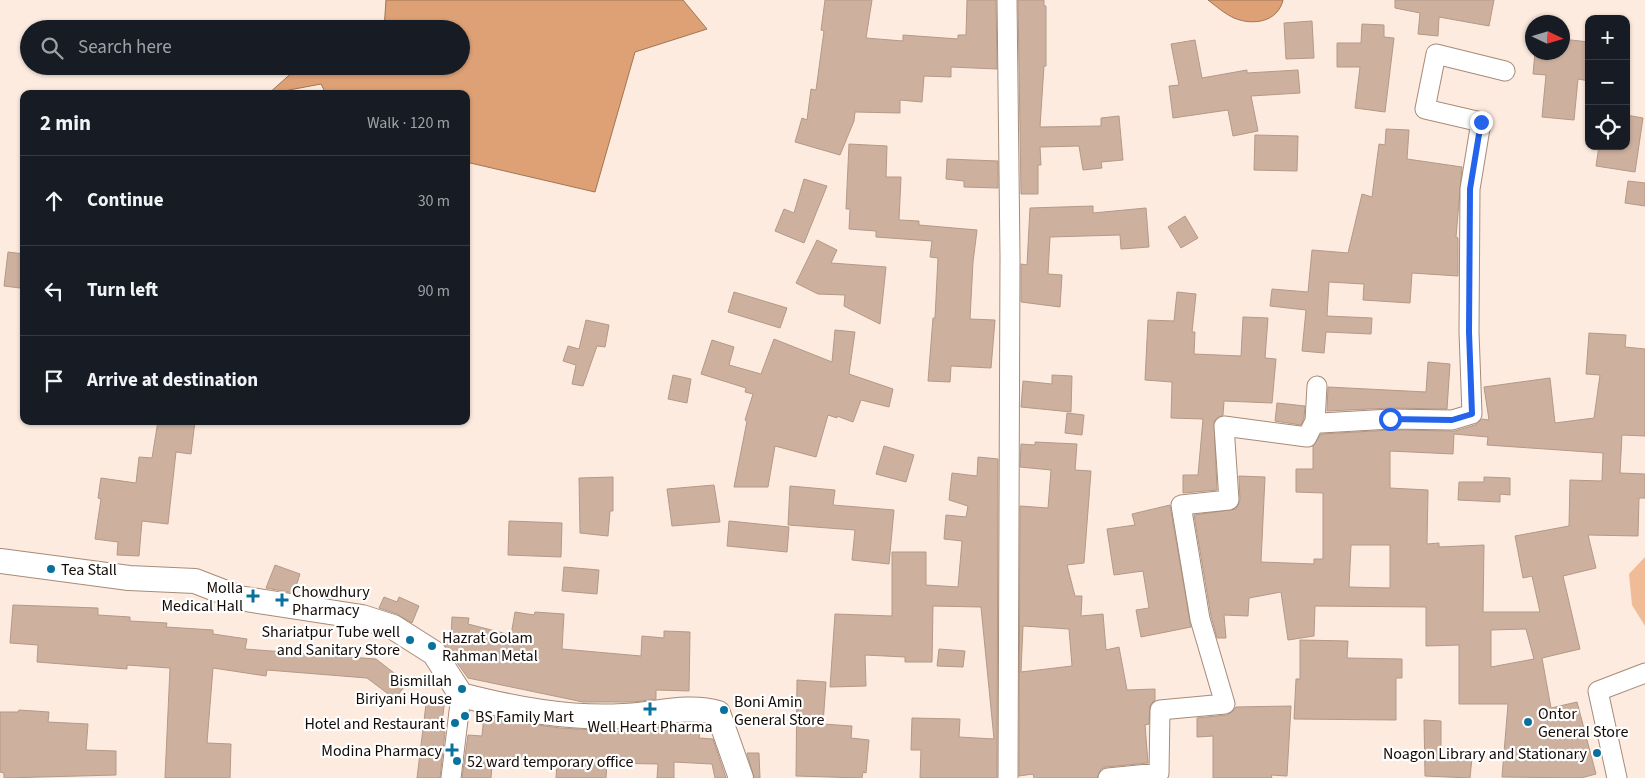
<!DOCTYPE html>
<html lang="en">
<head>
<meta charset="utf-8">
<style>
	body { margin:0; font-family:"Source Sans 3",sans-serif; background:#242831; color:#f1f3f6 }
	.controls { position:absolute; right:15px; top:15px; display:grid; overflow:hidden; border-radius:10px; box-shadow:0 1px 4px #0004 }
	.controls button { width:45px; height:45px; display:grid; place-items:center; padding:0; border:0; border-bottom:1px solid #363941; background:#171b24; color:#f1f3f6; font:25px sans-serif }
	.compass { position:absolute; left:1525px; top:15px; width:45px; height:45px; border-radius:50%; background:#171b24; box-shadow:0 1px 4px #0004; rotate:94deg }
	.stop { position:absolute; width:15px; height:15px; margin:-11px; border:4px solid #2563eb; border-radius:50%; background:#fff }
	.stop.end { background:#2563eb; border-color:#fff; box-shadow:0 1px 5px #0008 }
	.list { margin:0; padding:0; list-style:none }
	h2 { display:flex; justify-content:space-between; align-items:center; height:65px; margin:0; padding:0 20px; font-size:21px }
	h2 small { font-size:16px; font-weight:400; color:#9ea1a6 }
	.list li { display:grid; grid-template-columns:32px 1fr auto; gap:15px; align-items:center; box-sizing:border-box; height:90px; padding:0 20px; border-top:1px solid #363941 }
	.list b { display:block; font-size:19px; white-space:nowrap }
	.list em { font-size:16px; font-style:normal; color:#9ea1a6 }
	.icon { flex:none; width:28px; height:28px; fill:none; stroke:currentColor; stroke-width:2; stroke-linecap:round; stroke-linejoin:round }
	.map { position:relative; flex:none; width:1645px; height:778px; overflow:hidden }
	.search { position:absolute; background:#171b24; box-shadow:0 1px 4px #0004; left:20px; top:20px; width:450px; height:55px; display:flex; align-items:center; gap:12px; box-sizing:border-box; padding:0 18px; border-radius:28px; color:#9ea1a6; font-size:19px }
	.panel { position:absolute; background:#171b24; box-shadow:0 1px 4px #0004; left:20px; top:90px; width:450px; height:335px; border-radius:10px }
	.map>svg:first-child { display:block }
	.green { fill:#f0bc98 }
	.water { fill:#dea176; stroke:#a17454 }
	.building { fill:#cdb09e; stroke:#b49987; fill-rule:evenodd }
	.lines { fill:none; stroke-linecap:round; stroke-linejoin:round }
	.minor-casing { stroke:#a68b79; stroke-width:21 }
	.tertiary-casing { stroke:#a68b79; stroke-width:26 }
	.minor { stroke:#fff; stroke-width:19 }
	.tertiary { stroke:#fff; stroke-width:24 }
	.route { stroke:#2563eb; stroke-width:6 }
	.poi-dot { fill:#09719d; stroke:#fff; stroke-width:2 }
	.labels { text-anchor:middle; stroke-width:4.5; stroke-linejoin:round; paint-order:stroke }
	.poi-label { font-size:16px; fill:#130a05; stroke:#fff; text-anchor:start }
</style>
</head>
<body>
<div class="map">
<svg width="1645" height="778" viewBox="0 0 1645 778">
	<rect width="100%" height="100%" fill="#fdebdf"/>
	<path class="green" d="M1645,557V626L1632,605L1629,574Z"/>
	<path class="water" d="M386,0H683L707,29L635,52L595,192L466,162V94H326L321,84L268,94L295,70L333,66H461V29H384Z
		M1208,0H1283C1278,22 1253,26 1234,18C1225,14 1216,6 1208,0Z"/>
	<path class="building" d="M825,0H872L866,38L903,41V35L958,39V35H966L967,0H996L997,69L951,67V77L924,76L922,102L900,100V113L855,112L854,121L840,155L795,142L802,118L807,120L811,89L816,90L824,31L821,30Z
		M1018,0H1044V6H1046V66H1044L1040,127L1101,126V118L1119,116L1123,160L1101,162L1102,168L1083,170L1079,146L1040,147L1041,165H1038V194H1021Z
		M1395,0H1494L1489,26L1439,17L1438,36L1418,34L1420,13L1395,8Z
		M1312,21L1314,58L1286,59L1284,23Z
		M1362,24L1384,25V37L1394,38L1385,112L1355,108L1360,67H1337V43H1361Z
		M1562,39L1589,42V81L1578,79L1574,120L1542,117L1546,75L1533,74L1535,52H1562Z
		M1195,40L1202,78L1247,70V73L1298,70L1300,93L1251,96L1258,131L1233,136L1228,110L1173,118L1169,86L1179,85L1171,44Z
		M1626,115L1643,118L1635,172L1596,166L1599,146H1626Z
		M1386,129L1409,130L1407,159L1462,167L1456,237L1458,238V276L1412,273L1410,303L1363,300L1364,284L1329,282L1327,316L1372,318L1371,334L1326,332L1324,353L1302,351L1306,310L1270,306L1272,289L1308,292L1312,250L1348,253L1362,194L1372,197L1379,144L1385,145Z
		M1255,135L1298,136L1297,171L1254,170Z
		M849,144L887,146L886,177H901L899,220L919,221V225L977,230L973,262L970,319L995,320L991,368L951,366L950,382L928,381L933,318H935L938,258L930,257L932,241L876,237V231L849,229L850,209H846Z
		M947,159L998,161V188L964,187V181L946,179Z
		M804,179L827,186L804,243L775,231L784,209L794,213Z
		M1628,181L1645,183V206L1625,203Z
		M1093,206V213L1146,208L1149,247L1121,249L1120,235L1050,237L1048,274L1062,275L1060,307L1021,302V264L1027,265L1030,208Z
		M1185,216L1198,238L1181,248L1168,227Z
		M817,240L837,250L831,263L886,267L880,324L844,306L845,295L818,294L796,283Z
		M8,252L24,254L20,288L4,286Z
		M734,292L787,308L780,328L728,312Z
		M1177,292L1196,294L1192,332H1195L1194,354L1241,356L1243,317L1268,318L1265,358L1276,359L1272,403L1224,401L1223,415L1214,421L1217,490L1183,493V475H1198L1203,419L1171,418L1172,382L1145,380L1148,320L1174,321Z
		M586,320L609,325L605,347L597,346L583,386L572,384L576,365L563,361L568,346L579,349Z
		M835,330L855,332L849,374L893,389L889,407L861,400L853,422L837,416V418L828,415L816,457L775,446L768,487H734L747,421L745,420L753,394L745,392L746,388L701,374L712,340L734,347L729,365L761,374L774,339L832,362Z
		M1589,333L1626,335L1625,347L1645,349V436L1622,435L1620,473L1645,474V498H1639L1638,536L1588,535L1596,568L1563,576L1580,649L1542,658L1551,708L1577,702L1596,774L1581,778L1502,777L1508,704H1459V645L1426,646V607L1315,606L1314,636L1288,640L1281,592L1249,598L1248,616L1224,615L1226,638H1217L1211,616L1194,515L1236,509L1240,500L1239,476L1265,477L1261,562L1314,564V559H1323V493L1296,492V469H1313V446L1321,434L1391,430L1455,431L1475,425L1482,419L1489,420L1484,387L1550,378L1555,423L1594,418L1600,375L1586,374ZM1454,434L1488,437L1487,445L1603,453L1602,481L1570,480L1569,526L1515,536L1523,578L1532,576L1540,612H1483L1484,545L1439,547V543L1427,544L1428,490L1390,488V451L1453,454ZM1351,545H1390V588L1349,587ZM1526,629L1534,659L1491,667V630Z
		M1428,362L1450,364L1447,409L1390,408L1327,411L1328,387L1426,392Z
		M673,375L691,379L687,403L668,399Z
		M1052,375L1072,376L1071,412L1021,407L1023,381L1052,384Z
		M1277,403L1305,406L1304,418L1301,425L1275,421Z
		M1067,413L1084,415L1082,435L1065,433Z
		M158,421H195L191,454L176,452L168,524L142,521L139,556L117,555L118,542L95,539L101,499L98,498L101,478L136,483L139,457L152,458Z
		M1035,442L1077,444L1075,470L1091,471L1084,563L1067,565L1075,596H1082L1081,616L1103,614L1106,650L1119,647L1127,690L1155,689V700L1150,705L1149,724L1145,725L1148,763L1106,767L1101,769L1097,778H1034L1033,774L1019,776L1020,506L1048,508L1051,470L1020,467L1021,444L1035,445ZM1023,626L1069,629L1072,666L1021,672Z
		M884,446L914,455L906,482L876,474Z
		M978,457L998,459L997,778H920L921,750H911L912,718L960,719L959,737L994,739L981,607L933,606L932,662H905V657L865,655L866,686L830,687L835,614L892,616V552H926V585L958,587L962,541L944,539L946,515L966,517L968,506L949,500L952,473L977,476Z
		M613,477V511H610L608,536L580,533L579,478Z
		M1484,477L1510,478V495L1500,494V502L1458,500L1459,482H1484Z
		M714,485L720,522L672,526L667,489Z
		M790,486L835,490L833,505L894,510L889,564L852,560L855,530L788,525Z
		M1170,505L1191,627L1141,637L1136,610L1149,608L1143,571L1114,575L1107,529L1135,525L1132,514Z
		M509,521L562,523L561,557L508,555Z
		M729,521L789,527L787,552L727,546Z
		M275,565L300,574L294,593L266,588Z
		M564,567L599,570L597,594L562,591Z
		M384,597L397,602L399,597L419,606L412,623L397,614L379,608Z
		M13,605L98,608V615L130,617V621L167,623L166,627L213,630V634L247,639L245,649L376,659L407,683L395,699L367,678L267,670L266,676L213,668L207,743L231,744L230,778H165L170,668L127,665V669L37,662L38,645L10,643Z
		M515,612L534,615L535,612L564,614L562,649L641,656L642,636L664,638V631L690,632L689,691L656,690V699L634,702H583L468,678L442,642L444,639H451L452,617L469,618L468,624L511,635Z
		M1300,640L1348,641L1347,658L1402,659V678H1396V720L1294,719L1296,679H1300Z
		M939,649L965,651L963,667L937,666Z
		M797,680L826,682L823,724L852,726L851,738L869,740L866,773L863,772L862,778L796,776Z
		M427,696L445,698L441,731L445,732L440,778H417Z
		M1291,706L1287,776L1271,775L1272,778H1213V736L1197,737V718L1227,715L1232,712L1236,707Z
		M19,710L49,712L48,722L88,724L86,750L116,751V775L4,778V773L0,772V712H18Z
		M484,715L515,722L560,728L645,733L646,728L683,723V728L700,729L699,738L713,739L726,778H715L712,764L674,762V778H657L658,764L607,763L606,778H556L557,762L515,759V767L492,766L491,778H462L468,735L482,736Z
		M1424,720L1441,721V756L1472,758L1470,778L1425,776Z
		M747,753H759L760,778H754Z"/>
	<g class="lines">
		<defs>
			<path id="minor" d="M1007,0L1010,257L1008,778
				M1315,421L1321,423L1391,419L1452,420L1472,414L1469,332L1470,189L1481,122L1425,109L1436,54L1505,71
				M451,778L461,695
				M1108,778L1159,773L1160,710L1225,704L1200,619L1181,505L1229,500L1224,426L1307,437L1315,421L1317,386
				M1617,778L1598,691L1645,673"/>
			<path id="tertiary" d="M0,561L129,578L195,581L239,598L362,617L393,627L434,653L461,695C515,709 568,719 623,716C654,715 688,704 718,713L741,778"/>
		</defs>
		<use href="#minor" class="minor-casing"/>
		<use href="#tertiary" class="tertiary-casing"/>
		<use href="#minor" class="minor"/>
		<use href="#tertiary" class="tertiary"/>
	</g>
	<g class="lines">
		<path class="route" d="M1390,419L1452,420L1472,414L1469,332L1470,189L1481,122"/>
	</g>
	<g class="poi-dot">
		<circle cx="51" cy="569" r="5"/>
		<path d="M250.5 588.5h5v5h5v5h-5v5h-5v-5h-5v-5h5z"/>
		<path d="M279.5 592.5h5v5h5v5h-5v5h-5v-5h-5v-5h5z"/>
		<circle cx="410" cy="640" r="5"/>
		<circle cx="432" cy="646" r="5"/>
		<circle cx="462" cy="689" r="5"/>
		<path d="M647.5 701.5h5v5h5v5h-5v5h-5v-5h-5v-5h5z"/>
		<circle cx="724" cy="710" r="5"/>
		<circle cx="465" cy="716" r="5"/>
		<circle cx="1528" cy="722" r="5"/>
		<circle cx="455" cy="723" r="5"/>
		<path d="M449.5 742.5h5v5h5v5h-5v5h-5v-5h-5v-5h5z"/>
		<circle cx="1597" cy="753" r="5"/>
		<circle cx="457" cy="761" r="5"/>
	</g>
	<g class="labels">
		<g class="poi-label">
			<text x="61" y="575">Tea Stall</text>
			<text x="243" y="593" text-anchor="end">Molla<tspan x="243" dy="18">Medical Hall</tspan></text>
			<text x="292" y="597">Chowdhury<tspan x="292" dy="18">Pharmacy</tspan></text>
			<text x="400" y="637" text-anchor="end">Shariatpur Tube well<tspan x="400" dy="18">and Sanitary Store</tspan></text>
			<text x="442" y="643">Hazrat Golam<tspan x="442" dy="18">Rahman Metal</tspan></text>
			<text x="452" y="686" text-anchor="end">Bismillah<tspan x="452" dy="18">Biriyani House</tspan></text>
			<text x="734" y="707">Boni Amin<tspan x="734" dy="18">General Store</tspan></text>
			<text x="1538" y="719">Ontor<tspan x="1538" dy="18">General Store</tspan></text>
			<text x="475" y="722">BS Family Mart</text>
			<text x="445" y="729" text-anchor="end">Hotel and Restaurant</text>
			<text x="650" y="732" text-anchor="middle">Well Heart Pharma</text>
			<text x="442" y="756" text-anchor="end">Modina Pharmacy</text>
			<text x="1587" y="759" text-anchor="end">Noagon Library and Stationary</text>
			<text x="467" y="767">52 ward temporary office</text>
		</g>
	</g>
</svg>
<div class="controls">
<button>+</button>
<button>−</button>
<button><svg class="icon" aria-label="locate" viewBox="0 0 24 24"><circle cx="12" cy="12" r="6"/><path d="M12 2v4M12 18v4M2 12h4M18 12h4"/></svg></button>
</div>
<svg class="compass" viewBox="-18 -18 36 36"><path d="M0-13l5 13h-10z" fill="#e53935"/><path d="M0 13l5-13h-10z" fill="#9ea1a6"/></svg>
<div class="stop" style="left:1390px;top:419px"></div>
<div class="stop end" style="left:1481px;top:122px"></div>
<div class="search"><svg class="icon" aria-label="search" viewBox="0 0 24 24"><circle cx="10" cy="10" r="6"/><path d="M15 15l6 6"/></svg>Search here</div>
<section class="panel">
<h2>2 min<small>Walk · 120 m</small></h2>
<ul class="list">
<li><svg class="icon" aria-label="ahead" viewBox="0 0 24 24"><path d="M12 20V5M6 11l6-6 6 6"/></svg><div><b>Continue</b></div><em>30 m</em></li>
<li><svg class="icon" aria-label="left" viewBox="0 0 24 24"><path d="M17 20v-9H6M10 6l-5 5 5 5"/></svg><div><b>Turn left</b></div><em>90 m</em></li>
<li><svg class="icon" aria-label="arrive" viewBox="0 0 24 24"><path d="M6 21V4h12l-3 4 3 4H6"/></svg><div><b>Arrive at destination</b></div></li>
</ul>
</section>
</div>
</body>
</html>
